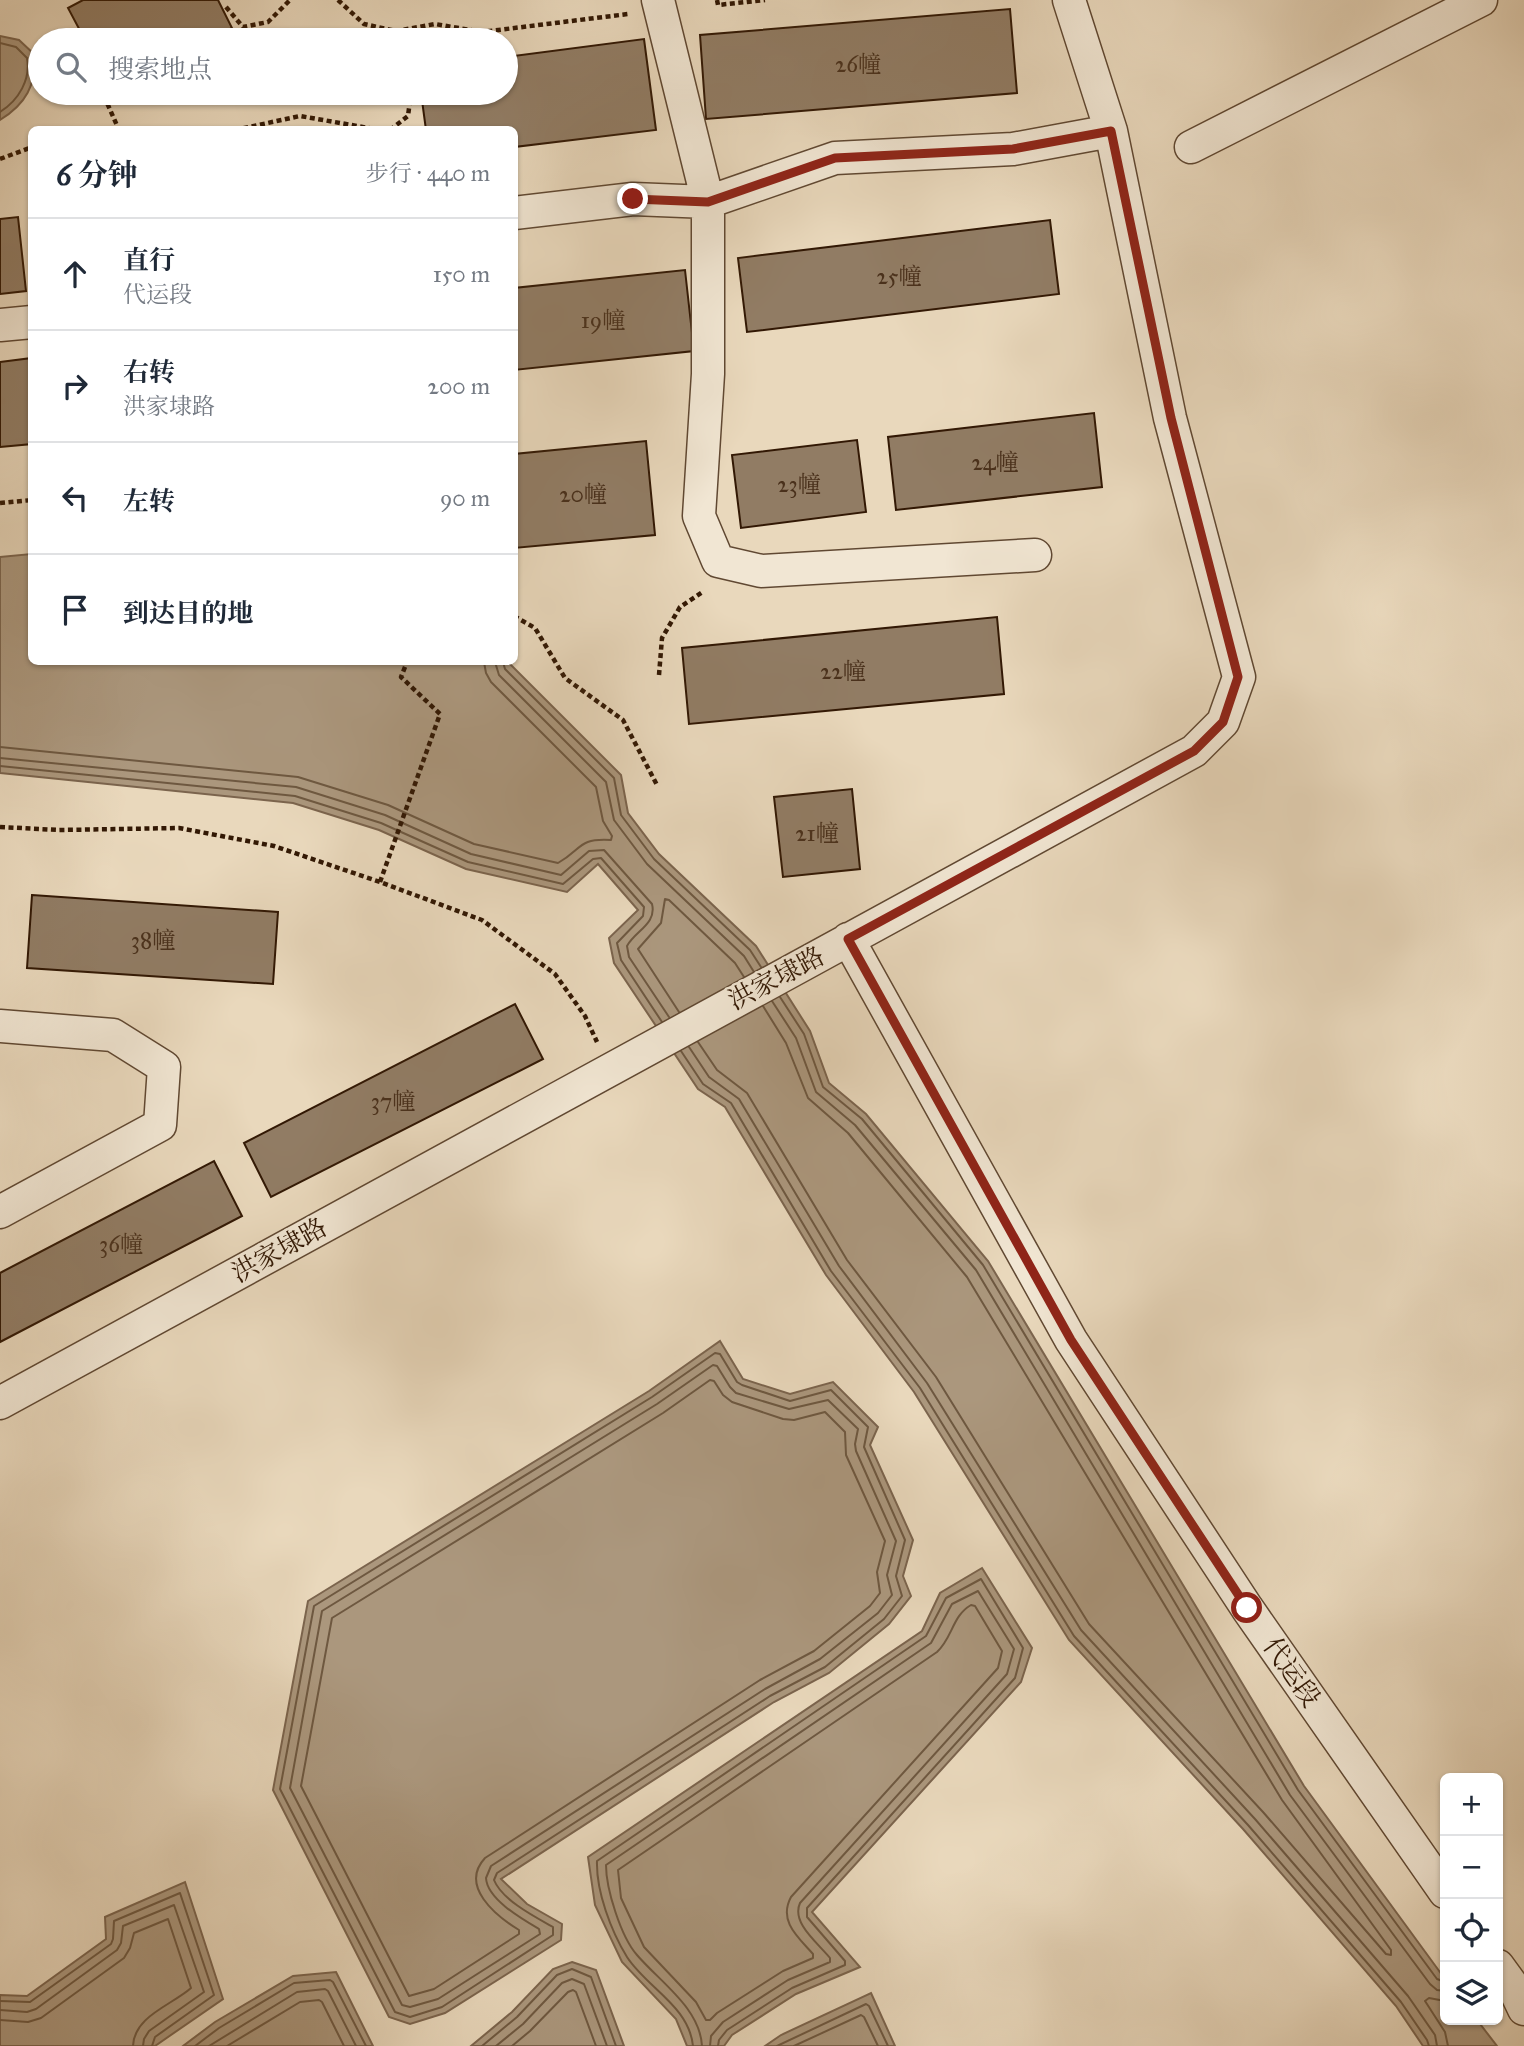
<!DOCTYPE html>
<html lang="zh">
<head>
<meta charset="utf-8">
<style>
	body { margin:0; font-family:"IM FELL Great Primer","Noto Serif SC",serif; background:#f6f6f7; color:#1f2937 }
	.controls { position:absolute; right:21px; bottom:21px; display:grid; overflow:hidden; border-radius:10px; box-shadow:0 2px 5px #0004 }
	.controls button { width:63px; height:63px; display:grid; place-items:center; padding:0; border:0; border-bottom:2px solid #e0e1e3; background:#fff; color:#1f2937; font:35px sans-serif }
	.stop { position:absolute; width:21px; height:21px; margin:-16px; border:5px solid #8f2418; border-radius:50%; background:#fff }
	.stop.end { background:#8f2418; border-color:#fff; box-shadow:0 2px 7px #0008 }
	.list { margin:0; padding:0; list-style:none }
	h2 { display:flex; justify-content:space-between; align-items:center; height:91px; margin:0; padding:0 28px; font-size:30px }
	h2 small { font-size:23px; font-weight:400; color:#747a83 }
	.list li { display:grid; grid-template-columns:46px 1fr auto; gap:21px; align-items:center; box-sizing:border-box; height:112px; padding:0 28px; border-top:2px solid #e0e1e3 }
	.list b { display:block; font-size:26px; white-space:nowrap }
	.list p { margin:0; font-size:23px; white-space:nowrap; color:#747a83 }
	.list em { font-size:23px; font-style:normal; color:#747a83 }
	.icon { flex:none; width:38px; height:38px; fill:none; stroke:currentColor; stroke-width:2; stroke-linecap:round; stroke-linejoin:round }
	.map { position:relative; flex:none; width:1524px; height:2046px; overflow:hidden }
	.search { position:absolute; background:#fff; box-shadow:0 2px 5px #0004; left:28px; top:28px; width:490px; height:77px; display:flex; align-items:center; gap:18px; box-sizing:border-box; padding:0 24px; border-radius:38px; color:#747a83; font-size:26px }
	.panel { position:absolute; background:#fff; box-shadow:0 2px 5px #0004; left:28px; top:126px; width:490px; height:539px; border-radius:10px }
	.map>svg:first-child { display:block }
	.water { fill:#ab977d; stroke:#7b644d; stroke-width:2 }
	.lines { fill:none; stroke-linecap:round; stroke-linejoin:round }
	.shore { stroke:#6e5840; stroke-width:2 }
	.building { fill:#917c64; stroke:#321804; stroke-width:2 }
	.minor-casing { stroke:#604832; stroke-width:35 }
	.path { stroke:#321804; stroke-width:4.5; stroke-dasharray:5 3.5; stroke-linecap:butt }
	.minor { stroke:#f1e6d3; stroke-width:32 }
	.route { stroke:#8f2418; stroke-width:9 }
	.labels { text-anchor:middle; stroke-width:5; stroke-linejoin:round; paint-order:stroke }
	.number-label { font-size:23px; fill:#4a311c }
	.street-label { font-size:26px; fill:#321804; stroke:#f1e6d3 }
</style>
</head>
<body>
<div class="map">
<svg width="1524" height="2046" viewBox="0 0 1524 2046">
	<rect width="100%" height="100%" fill="#e9d8bc"/>
	<filter id="stains"><feTurbulence type="fractalNoise" baseFrequency=".00286" numOctaves="4"/><feColorMatrix values="0 0 0 0 .2 0 0 0 0 .09 0 0 0 0 .02 0 0 0 .5 -.17"/></filter>
	<radialGradient id="worn" r=".72"><stop offset=".6" stop-color="#630" stop-opacity="0"/><stop offset="1" stop-color="#630" stop-opacity=".3"/></radialGradient>
	<path class="water" d="M0,36L19,40L35,55C36,85 26,104 0,120Z
		M31,554L32,662H508L621,775L628,813L659,854L756,946L810,1031L829,1083L866,1114L988,1261L1304,1786L1445,1979V2020H1477L1497,2046H1423L1396,2006L1243,1829L1069,1640L914,1392L826,1275L725,1107L698,1089L614,963L609,938L638,910L598,864L567,892L466,869L379,830L293,803L0,773V557Z
		M720,1341L743,1379L790,1394L833,1382L878,1427L870,1445L913,1540L903,1576L911,1596L889,1624L829,1673L774,1702L501,1879L527,1904L562,1924L561,1940L445,2013L410,2024L389,2017L273,1790L308,1601L649,1391Z
		M982,1568L1032,1648L1021,1682L812,1912L860,1967L796,1994L732,2035L724,2046H687L676,2019L622,1962L595,1905L588,1857L922,1631L940,1593Z
		M185,1882L223,1999L155,2046H0V1995L27,1996L106,1939L105,1917Z
		M572,1962L596,1970L624,2046H471L512,2012L553,1969Z
		M336,1972L373,2046H183L215,2022L293,1976Z
		M871,1993L895,2046H765L781,2035Z"/>
	<g class="lines">
		<path class="shore" d="M0,43L16,47L27,58C31,79 19,100 0,112
			M495,662L499,675L606,782L614,820L647,864L744,956L754,972
			M503,662L505,669L614,778L621,815L654,859L750,950L761,967
			M0,747L298,777L388,805L474,844L558,863C583,849 577,838 611,840L612,836L603,821L596,787L491,682L486,673L484,662
			M0,758L296,787L385,815L471,854L561,875L589,851L604,850L652,904C657,924 635,931 627,946L629,957L669,1017
			M0,766L295,796L381,823L468,862L563,884L593,859L601,858L644,907L643,916L617,943L621,960L662,1022
			M780,997L804,1034L823,1087L862,1119L983,1265L1298,1790L1437,1979L1445,1982
			M772,1001L796,1038L816,1092L855,1125L976,1270L1290,1795L1430,1984L1437,1990L1445,1991
			M679,1012L638,949L661,923L665,899L669,900L735,963L744,977
			M698,1042L717,1070L747,1093L847,1260L936,1377L1089,1624L1263,1812L1386,1954L1391,1955V1950L1282,1800L967,1277L848,1133L808,1098L786,1043L763,1006
			M689,1047L709,1077L739,1099L839,1266L927,1383L1081,1630L1255,1819L1408,1996L1435,2035L1437,2046
			M681,1051L703,1084L731,1103L831,1271L920,1388L1074,1636L1248,1825L1401,2002L1427,2040L1429,2046
			M715,1353L720,1354L737,1382L742,1385L790,1401L831,1390L868,1427L864,1447L905,1540L896,1576L902,1596L884,1619L825,1667L770,1696L497,1873L494,1880C502,1900 535,1917 553,1927V1935L442,2007L410,2017L395,2012L280,1789L314,1606L652,1397Z
			M713,1365L717,1366L730,1387L736,1393L789,1409L828,1400L858,1429L855,1444L856,1451L896,1541L887,1575L892,1595L878,1613L820,1659L765,1689L491,1866L486,1878C487,1899 522,1919 539,1929L540,1934L438,1999L410,2007L402,2005L290,1788L322,1611L657,1404Z
			M710,1380L714,1381L723,1395L732,1402L783,1419L794,1420L825,1412L845,1432L846,1455L885,1541L877,1572L880,1593L870,1606L814,1651L760,1680L485,1858C459,1886 496,1916 519,1930V1934L434,1989L409,1996L301,1786L332,1618L663,1413Z
			M971,1605L975,1606L1002,1651L998,1668L791,1897C778,1921 798,1937 813,1954V1958L783,1971L717,2013L710,2020H706L696,2002L644,1947L621,1898L618,1870L937,1652C953,1637 952,1616 971,1605Z
			M0,2001L30,2002L111,1944L113,1939L114,1921L180,1893L214,1995L155,2037L152,2046
			M1445,2001L1429,1998L1425,2001L1445,2032L1448,2046
			M0,2010L27,2012L36,2009L117,1950L121,1943L123,1926L174,1905L204,1992L149,2031L144,2039L143,2046
			M0,2020L28,2022L41,2018L124,1958L130,1948L134,1933L168,1919L191,1988C172,2005 134,2016 133,2046
			M195,2046L219,2028L294,1983L330,1980L333,1982L366,2046
			M209,2046L297,1992L325,1989L328,1991L356,2046
			M227,2046L300,2002L319,2000L322,2002L344,2046
			M482,2046L517,2017L557,1975L572,1969L591,1977L616,2046
			M496,2046L523,2024L562,1983L572,1979L584,1984L607,2046
			M512,2046L530,2031L568,1992L573,1990L576,1992L596,2046
			M693,2046C689,2006 647,1988 627,1957C611,1931 596,1891 597,1861L926,1636L946,1598L981,1579L1023,1648L1015,1678L807,1908V1917L845,1961V1965L792,1988L727,2030L719,2040L718,2046
			M702,2046C700,2008 660,1982 637,1955C621,1937 606,1889 606,1865L931,1643L952,1604L978,1591L1014,1649L1007,1674L800,1903C791,1923 818,1943 830,1958V1962L788,1980L723,2022L711,2036L710,2046
			M777,2046L866,2004L869,2006L888,2046
			M794,2046L861,2015L864,2017L878,2046"/>
	</g>
	<path class="building" d="M83,0H218L232,28L209,40H85L68,8Z
		M1010,9L1017,93L706,119L700,35Z
		M644,39L656,130L514,147V130H426L421,93H506V57Z
		M18,217L26,291L0,294V219Z
		M1050,220L1059,294L747,332L738,258Z
		M685,270L694,351L514,370V288Z
		M32,358V444L0,447V362Z
		M1094,413L1102,487L896,510L888,437Z
		M857,440L866,512L741,528L732,455Z
		M646,441L655,535L514,548V454Z
		M997,617L1004,694L689,724L682,648Z
		M852,789L860,869L783,877L774,797Z
		M32,895L278,912L273,984L27,968Z
		M515,1004L543,1059L271,1197L244,1143Z
		M214,1161L242,1216L0,1342V1273Z"/>
	<g class="lines">
		<defs>
			<path id="minor" d="M658,0L708,202V374L699,516L718,561L761,571L1035,555
				M1191,147L1481,0
				M514,213L633,199L708,202L835,158L1013,149L1111,131
				M0,325L32,322
				M848,939L1071,1340L1247,1608L1445,1892
				M0,1026L113,1035L164,1067L160,1125L0,1212
				M0,1403L1194,751L1223,722L1239,677L1170,418L1111,131L1069,0
				M1498,1966L1514,1988L1524,2009"/>
		</defs>
		<use href="#minor" class="minor-casing"/>
		<path class="path" d="M338,0L364,24L396,31
			M717,0L718,5L765,0
			M226,7L243,27L268,22L290,0
			M398,40L396,31L435,24L482,32L628,14
			M104,96L119,130
			M235,130L300,116L380,130
			M390,130L408,116L411,93
			M0,159L32,147
			M0,503L32,500
			M514,616L535,628L565,678L623,720L657,785
			M659,675L662,638L680,607L704,591
			M0,827L59,830L179,828L274,846L380,882L482,920L555,974L585,1016L597,1042
			M380,882L440,714L401,677L407,662"/>
		<use href="#minor" class="minor"/>
	</g>
	<g class="lines">
		<path class="route" d="M633,199L708,202L835,158L1013,149L1111,131L1171,418L1238,677L1223,722L1194,751L848,939L1071,1340L1247,1608"/>
	</g>
	<g class="labels">
		<g class="number-label">
			<text x="858" y="72">26幢</text>
			<text x="899" y="284">25幢</text>
			<text x="603" y="328">19幢</text>
			<text x="995" y="470">24幢</text>
			<text x="799" y="492">23幢</text>
			<text x="583" y="502">20幢</text>
			<text x="843" y="679">22幢</text>
			<text x="817" y="841">21幢</text>
			<text x="153" y="948">38幢</text>
			<text x="393" y="1109">37幢</text>
			<text x="121" y="1252">36幢</text>
		</g>
		<g class="street-label">
			<text transform="translate(776 978) rotate(-28)" y="9">洪家埭路</text>
			<text transform="translate(279 1250) rotate(-29)" y="9">洪家埭路</text>
			<text transform="translate(1292 1672) rotate(55)" y="9">代运段</text>
		</g>
	</g>
	<rect width="100%" height="100%" filter="url(#stains)"/>
	<rect width="100%" height="100%" fill="url(#worn)"/>
</svg>
<div class="controls">
<button>+</button>
<button>−</button>
<button><svg class="icon" aria-label="locate" viewBox="0 0 24 24"><circle cx="12" cy="12" r="6"/><path d="M12 2v4M12 18v4M2 12h4M18 12h4"/></svg></button>
<button><svg class="icon" aria-label="layers" viewBox="0 0 24 24"><path d="M12 4l9 5-9 5-9-5zM3 14l9 5 9-5"/></svg></button>
</div>
<div class="stop" style="left:1247px;top:1608px"></div>
<div class="stop end" style="left:633px;top:199px"></div>
<div class="search"><svg class="icon" aria-label="search" viewBox="0 0 24 24"><circle cx="10" cy="10" r="6"/><path d="M15 15l6 6"/></svg>搜索地点</div>
<section class="panel">
<h2>6 分钟<small>步行 · 440 m</small></h2>
<ul class="list">
<li><svg class="icon" aria-label="ahead" viewBox="0 0 24 24"><path d="M12 20V5M6 11l6-6 6 6"/></svg><div><b>直行</b><p>代运段</p></div><em>150 m</em></li>
<li><svg class="icon" aria-label="right" viewBox="0 0 24 24"><path d="M7 20v-9h11M14 6l5 5-5 5"/></svg><div><b>右转</b><p>洪家埭路</p></div><em>200 m</em></li>
<li><svg class="icon" aria-label="left" viewBox="0 0 24 24"><path d="M17 20v-9H6M10 6l-5 5 5 5"/></svg><div><b>左转</b></div><em>90 m</em></li>
<li><svg class="icon" aria-label="arrive" viewBox="0 0 24 24"><path d="M6 21V4h12l-3 4 3 4H6"/></svg><div><b>到达目的地</b></div></li>
</ul>
</section>
</div>
</body>
</html>
